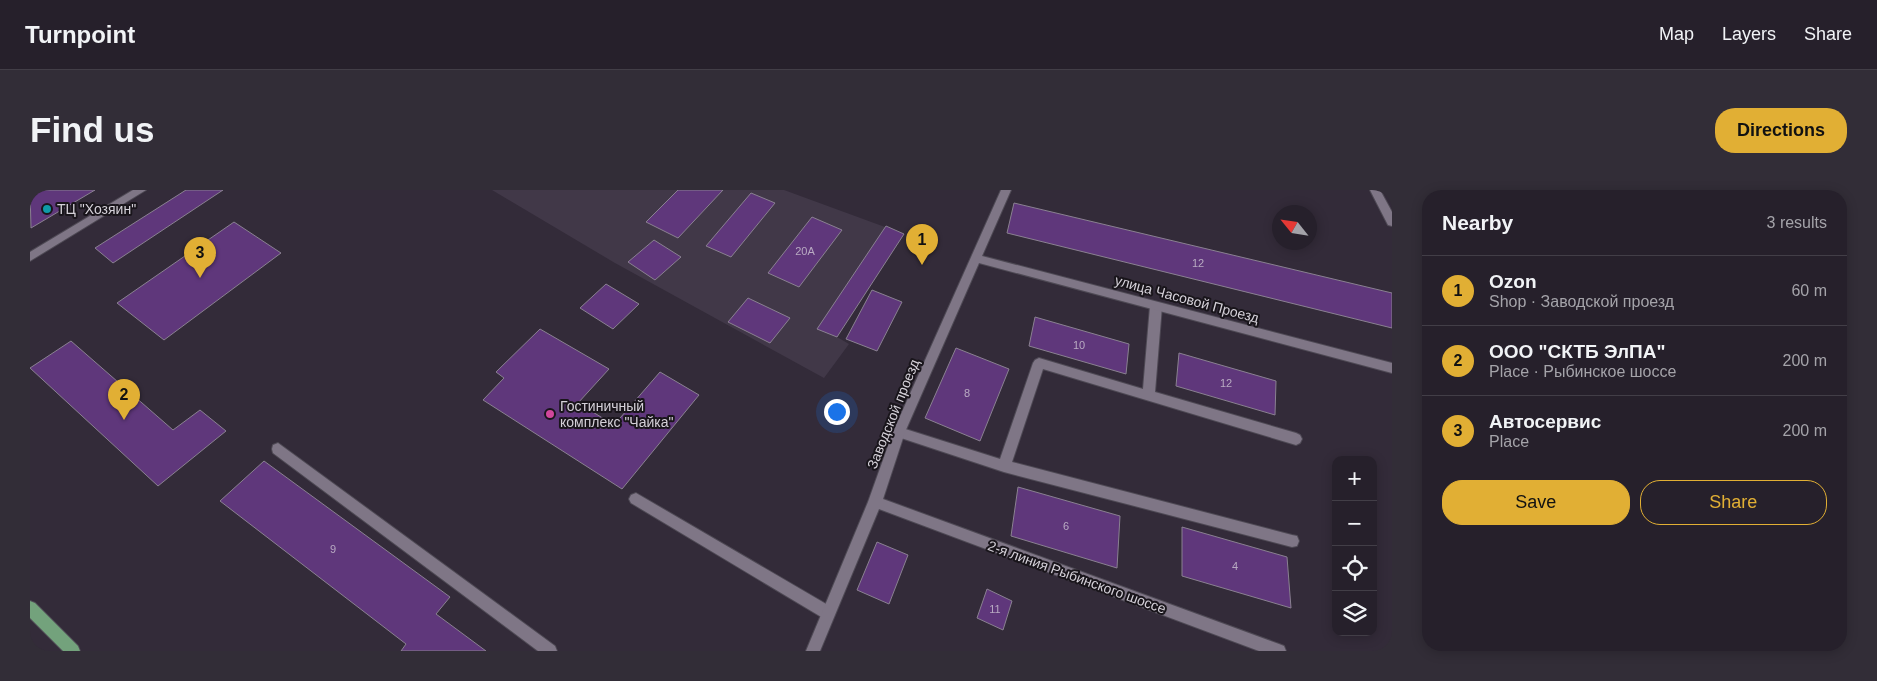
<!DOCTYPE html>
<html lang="en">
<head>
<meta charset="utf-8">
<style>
	body { margin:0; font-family:Arial,sans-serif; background:#322d37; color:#f1f3f6 }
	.controls { position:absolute; right:15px; bottom:15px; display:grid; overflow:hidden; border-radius:10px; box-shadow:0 2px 12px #0003 }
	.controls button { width:45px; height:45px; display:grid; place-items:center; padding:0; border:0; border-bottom:1px solid #423e47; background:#26202b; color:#f1f3f6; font:25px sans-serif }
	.compass { position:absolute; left:1242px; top:15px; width:45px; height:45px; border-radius:50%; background:#26202b; box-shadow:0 2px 12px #0003; rotate:300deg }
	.you { position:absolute; left:806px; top:221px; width:18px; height:18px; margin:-12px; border:4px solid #fff; border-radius:50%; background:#1a73e8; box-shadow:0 0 0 8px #1a73e833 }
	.badge { display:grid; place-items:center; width:32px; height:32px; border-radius:50%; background:#e1af34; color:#111; font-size:16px; font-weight:700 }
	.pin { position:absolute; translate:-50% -41px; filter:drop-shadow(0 1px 2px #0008) }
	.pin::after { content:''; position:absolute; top:26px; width:18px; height:15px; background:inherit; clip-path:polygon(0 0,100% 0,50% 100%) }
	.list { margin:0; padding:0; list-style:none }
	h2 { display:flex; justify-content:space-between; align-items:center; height:65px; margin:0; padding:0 20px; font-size:21px }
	h2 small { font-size:16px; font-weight:400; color:#a4a3a9 }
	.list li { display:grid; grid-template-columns:32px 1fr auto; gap:15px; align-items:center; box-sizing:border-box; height:70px; padding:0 20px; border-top:1px solid #423e47 }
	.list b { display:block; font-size:19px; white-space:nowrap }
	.list p { margin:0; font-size:16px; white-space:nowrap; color:#a4a3a9 }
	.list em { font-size:16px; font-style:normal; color:#a4a3a9 }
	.actions { display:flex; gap:10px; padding:15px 20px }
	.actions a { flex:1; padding:11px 0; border:1px solid #e1af34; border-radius:20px; text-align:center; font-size:18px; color:#e1af34 }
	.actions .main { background:#e1af34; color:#111 }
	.icon { flex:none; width:28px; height:28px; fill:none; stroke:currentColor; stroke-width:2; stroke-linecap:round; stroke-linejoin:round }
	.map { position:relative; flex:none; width:1362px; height:461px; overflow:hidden; border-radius:20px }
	header { display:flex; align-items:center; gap:30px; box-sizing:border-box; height:70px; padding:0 25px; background:#26202b; border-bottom:1px solid #423e47 }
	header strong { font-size:24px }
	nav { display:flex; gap:28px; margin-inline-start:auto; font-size:18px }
	.intro { display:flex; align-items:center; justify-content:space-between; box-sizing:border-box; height:120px; padding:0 30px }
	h1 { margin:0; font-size:35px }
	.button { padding:12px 22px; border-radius:20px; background:#e1af34; color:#111; font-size:18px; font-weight:700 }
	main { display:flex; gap:30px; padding:0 30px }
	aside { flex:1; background:#26202b; border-radius:20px; box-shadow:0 2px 12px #0003 }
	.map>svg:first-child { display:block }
	.industrial { fill:#413848 }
	.building { fill:#5f377b; stroke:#8a8191 }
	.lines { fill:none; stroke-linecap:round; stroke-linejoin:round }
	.lane-casing { stroke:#4e4954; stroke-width:2 }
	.street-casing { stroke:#4e4954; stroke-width:2 }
	.primary-casing { stroke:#4e4954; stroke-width:2 }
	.lane { fill:#7f7686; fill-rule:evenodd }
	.street { fill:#7f7686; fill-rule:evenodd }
	.primary { fill:#73a27c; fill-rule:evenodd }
	.culture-dot { fill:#0f9aa8; stroke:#19151b; stroke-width:2 }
	.hotel-dot { fill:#d1479c; stroke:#19151b; stroke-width:2 }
	.labels { text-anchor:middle; stroke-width:4; stroke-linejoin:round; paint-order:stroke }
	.number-label { font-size:11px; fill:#b8aac2 }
	.poi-label { font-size:14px; fill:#d5d1d9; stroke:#19151b; text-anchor:start }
	.street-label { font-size:14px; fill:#d5d1d9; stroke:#19151b }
</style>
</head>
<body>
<header>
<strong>Turnpoint</strong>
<nav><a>Map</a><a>Layers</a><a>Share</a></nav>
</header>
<div class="intro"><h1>Find us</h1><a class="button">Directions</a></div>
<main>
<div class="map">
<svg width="1362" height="461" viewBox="0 0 1362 461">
	<rect width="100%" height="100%" fill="#332b39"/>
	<path class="industrial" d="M462,0H754L874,44L807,147L819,154L794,188L585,73Z"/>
	<path class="building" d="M0,0H65L1,38Z
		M156,0H193L83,73L65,58Z
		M648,0H693L648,48L616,32Z
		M721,3L745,13L701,67L676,56Z
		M984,13L1362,103V138L977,43Z
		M782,27L812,40L769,97L738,83Z
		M204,32L251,63L134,150L87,113Z
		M856,36L874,44L807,147L787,139Z
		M624,50L651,67L625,90L598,72Z
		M576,94L609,114L583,139L550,118Z
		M842,100L872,112L847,161L816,149Z
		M718,108L760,128L740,153L698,132Z
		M1005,127L1099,154L1096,184L999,156Z
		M510,139L579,179L548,213L584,235L630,182L669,205L592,299L453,210L474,188L466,182Z
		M41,151L143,240L170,220L196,241L128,296L0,178Z
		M926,158L979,179L950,251L895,228Z
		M1149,163L1246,191L1245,225L1146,196Z
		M234,271L420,407L406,424L456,461H371L376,454L190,311Z
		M988,297L1090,326L1087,378L981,346Z
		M1152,337L1257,367L1261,418L1152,386Z
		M847,352L878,365L859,414L827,400Z
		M957,399L982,411L973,440L947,428Z"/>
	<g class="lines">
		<defs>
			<path id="lane" d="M103,0H116L0,71V62Z
				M1126,112L1132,116L1125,202L1266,243L1270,245L1272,249L1270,253L1266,255L1013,179L982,272L1262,345L1267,346L1269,351L1267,356L1262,357L974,282L865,246L863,242L865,238L869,237L970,269L1003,173L1005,170L1009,168L1113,199L1120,116Z
				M248,253L525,456L527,461H508L243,263L242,259L243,255Z
				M606,303L803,418L805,423L803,428L798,430L793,428L601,313L599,309L601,305Z"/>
			<path id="street" d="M971,0H981L952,66L1362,173V183L949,73L875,242L853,309L1249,454L1254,456L1256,461H1229L849,319L790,461H776L838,312L863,242Z
				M1340,0H1350L1362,22V36L1358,35Z"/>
			<path id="primary" d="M0,411L5,413L48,456L50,461H33L0,428Z"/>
		</defs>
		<use href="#lane" class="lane-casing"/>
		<use href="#street" class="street-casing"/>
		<use href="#primary" class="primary-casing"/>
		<use href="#lane" class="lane"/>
		<use href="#street" class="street"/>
		<use href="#primary" class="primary"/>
	</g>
	<circle class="culture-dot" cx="17" cy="19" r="5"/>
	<circle class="hotel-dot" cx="520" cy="224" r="5"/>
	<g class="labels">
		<g class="number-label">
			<text x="775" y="65">20А</text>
			<text x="1168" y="77">12</text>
			<text x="1049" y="159">10</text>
			<text x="1196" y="197">12</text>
			<text x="937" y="207">8</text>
			<text x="1036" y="340">6</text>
			<text x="303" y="363">9</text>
			<text x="1205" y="380">4</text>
			<text x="965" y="423">11</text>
		</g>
		<g class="poi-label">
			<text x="27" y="24">ТЦ "Хозяин"</text>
			<text x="530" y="221">Гостиничный<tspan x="530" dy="16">комплекс "Чайка"</tspan></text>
		</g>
		<g class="street-label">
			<text transform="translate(1157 109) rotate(15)" y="5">улица Часовой Проезд</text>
			<text transform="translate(863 224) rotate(-68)" y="5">Заводской проезд</text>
			<text transform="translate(1047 387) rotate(20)" y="5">2-я линия Рыбинского шоссе</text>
		</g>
	</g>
</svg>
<div class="controls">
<button>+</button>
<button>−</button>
<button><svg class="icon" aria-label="locate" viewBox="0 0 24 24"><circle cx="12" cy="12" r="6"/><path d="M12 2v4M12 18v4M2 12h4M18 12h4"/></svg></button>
<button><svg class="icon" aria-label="layers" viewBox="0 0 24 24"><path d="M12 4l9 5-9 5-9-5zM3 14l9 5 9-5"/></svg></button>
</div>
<svg class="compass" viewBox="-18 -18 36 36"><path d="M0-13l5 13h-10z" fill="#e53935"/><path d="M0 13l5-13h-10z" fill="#a4a3a9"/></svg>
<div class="you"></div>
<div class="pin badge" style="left:892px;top:75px">1</div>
<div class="pin badge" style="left:94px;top:230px">2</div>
<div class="pin badge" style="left:170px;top:88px">3</div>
</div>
<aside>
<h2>Nearby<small>3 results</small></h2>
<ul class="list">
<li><span class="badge">1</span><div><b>Ozon</b><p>Shop · Заводской проезд</p></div><em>60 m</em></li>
<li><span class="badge">2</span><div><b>ООО &quot;СКТБ ЭлПА&quot;</b><p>Place · Рыбинское шоссе</p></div><em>200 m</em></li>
<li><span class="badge">3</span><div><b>Автосервис</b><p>Place</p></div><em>200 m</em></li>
</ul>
<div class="actions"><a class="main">Save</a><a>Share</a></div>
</aside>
</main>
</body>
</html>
